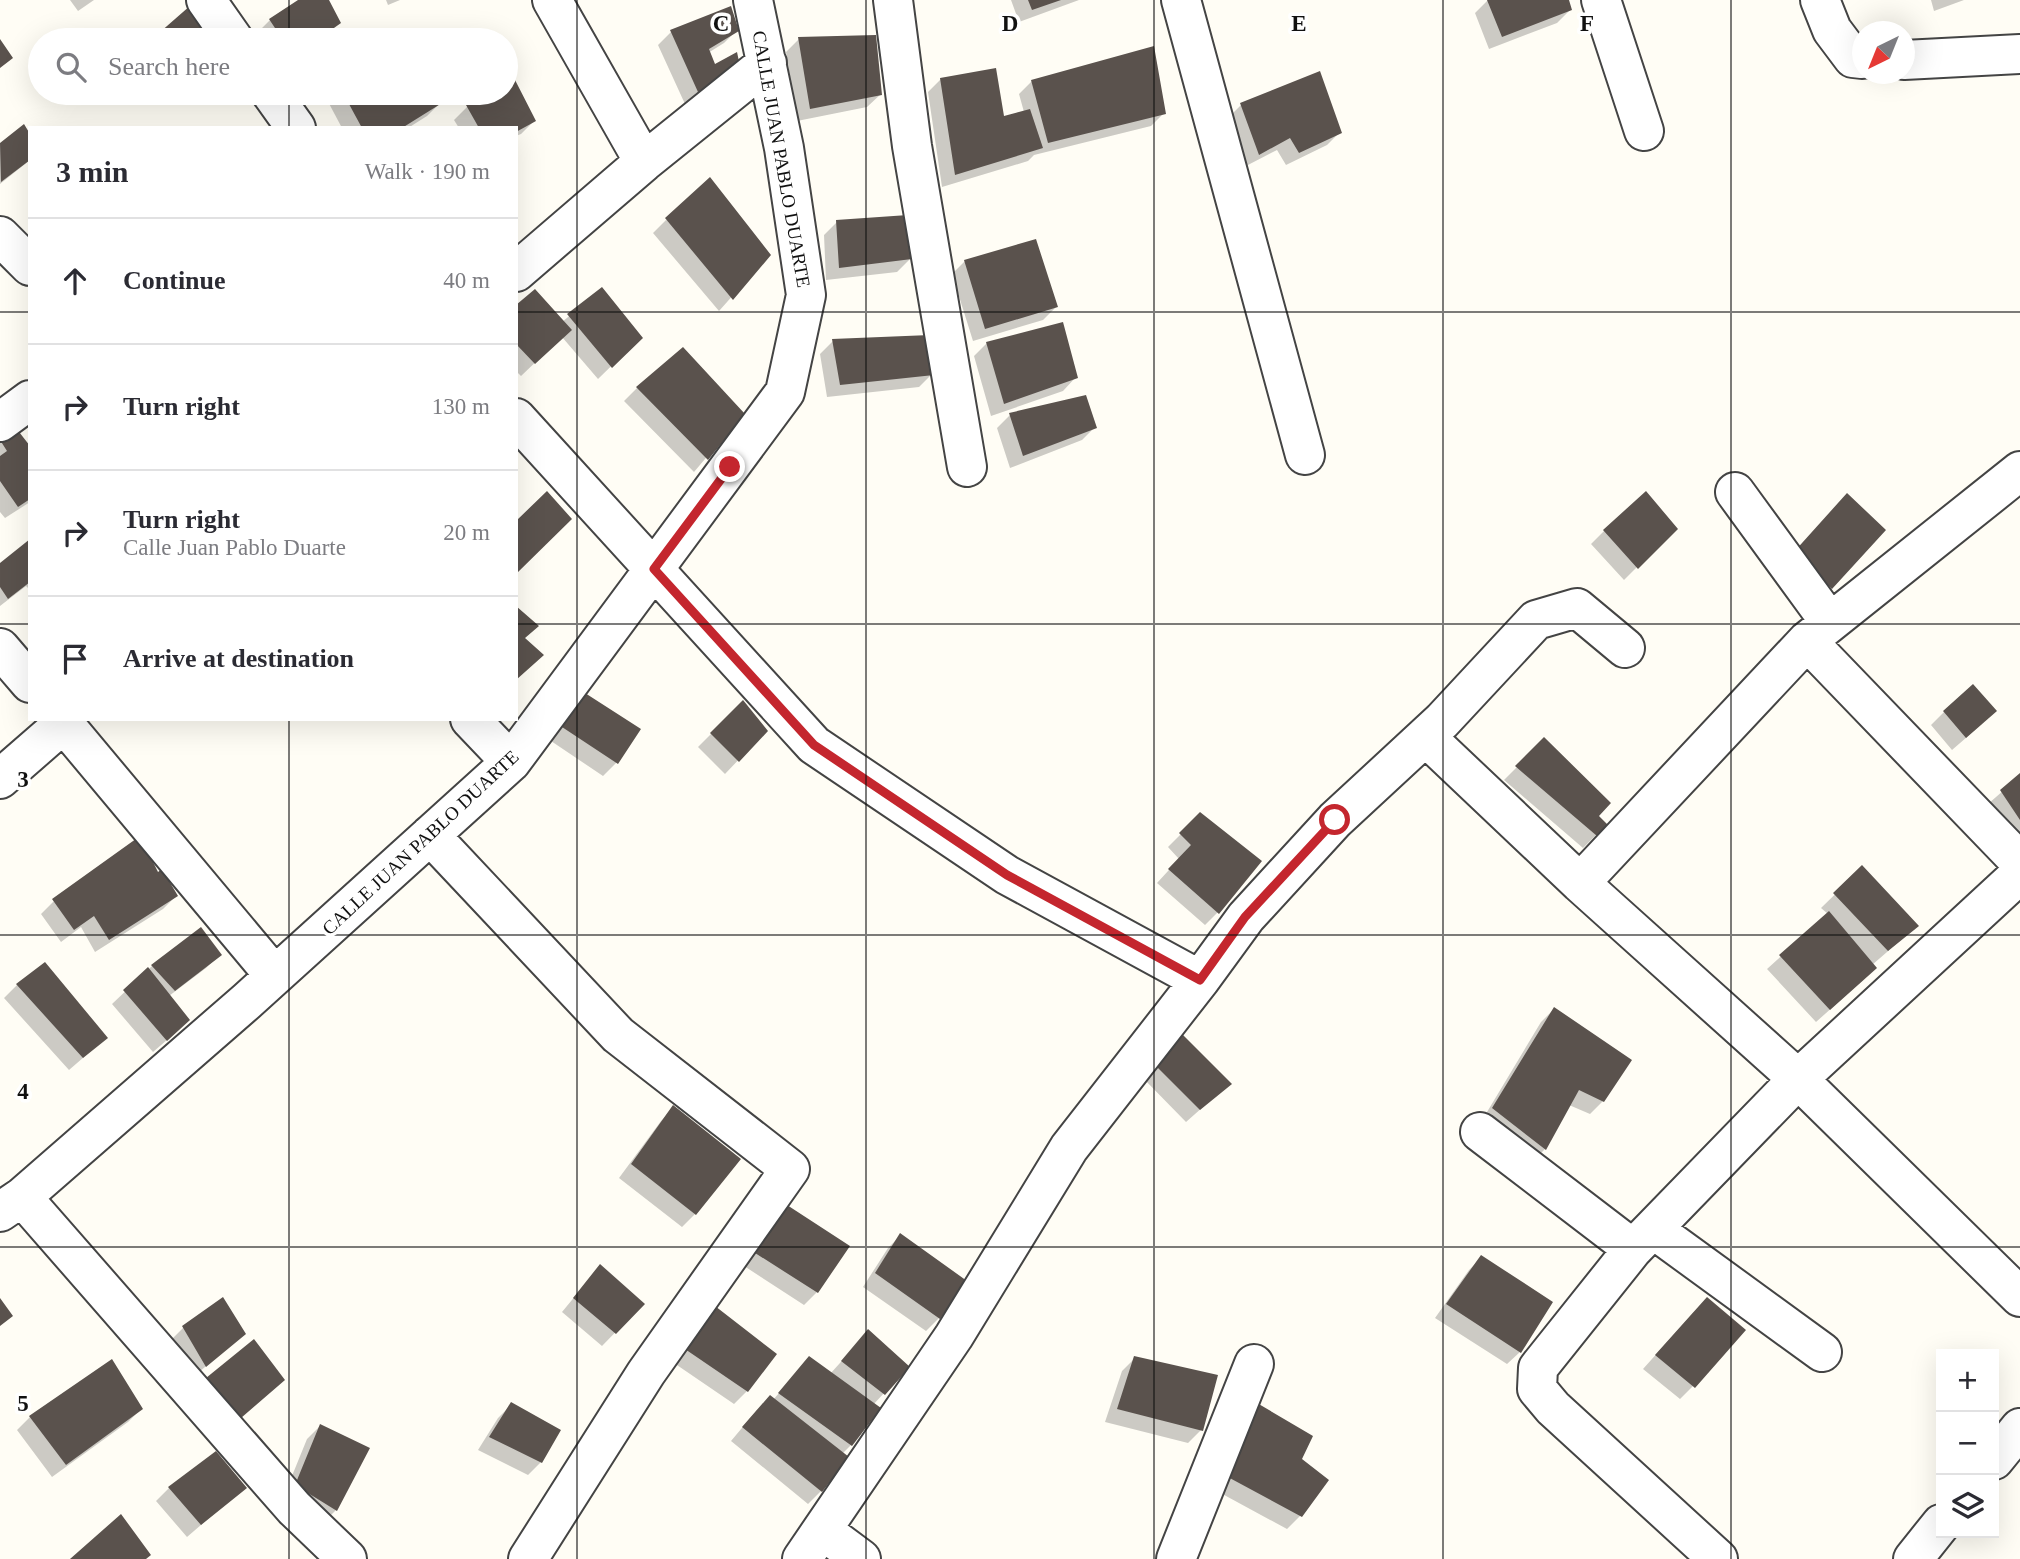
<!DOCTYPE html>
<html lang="en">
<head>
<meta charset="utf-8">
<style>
	body { margin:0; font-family:"Times New Roman",serif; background:#f7f7f7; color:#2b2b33 }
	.controls { position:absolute; right:21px; bottom:21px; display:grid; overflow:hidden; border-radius:0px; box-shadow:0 7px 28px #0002 }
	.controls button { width:63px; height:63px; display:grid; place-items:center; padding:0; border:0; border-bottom:2px solid #e1e1e2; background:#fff; color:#2b2b33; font:35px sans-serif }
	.compass { position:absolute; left:1852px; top:21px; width:63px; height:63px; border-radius:50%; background:#fff; box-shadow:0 7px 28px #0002; rotate:223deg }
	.stop { position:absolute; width:21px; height:21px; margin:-16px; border:5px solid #c4262e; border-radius:50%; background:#fff }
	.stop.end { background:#c4262e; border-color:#fff; box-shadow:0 2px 7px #0008 }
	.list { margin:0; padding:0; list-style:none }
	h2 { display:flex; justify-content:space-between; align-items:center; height:91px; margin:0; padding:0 28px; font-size:30px }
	h2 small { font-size:23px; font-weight:400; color:#7c7c81 }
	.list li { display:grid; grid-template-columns:46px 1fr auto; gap:21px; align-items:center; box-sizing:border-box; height:126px; padding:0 28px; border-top:2px solid #e1e1e2 }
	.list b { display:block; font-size:26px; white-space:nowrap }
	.list p { margin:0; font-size:23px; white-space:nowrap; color:#7c7c81 }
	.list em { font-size:23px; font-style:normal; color:#7c7c81 }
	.icon { flex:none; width:38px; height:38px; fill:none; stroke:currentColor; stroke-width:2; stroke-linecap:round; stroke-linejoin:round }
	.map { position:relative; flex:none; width:2020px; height:1559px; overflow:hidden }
	.search { position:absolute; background:#fff; box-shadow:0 7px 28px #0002; left:28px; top:28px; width:490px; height:77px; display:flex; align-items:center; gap:18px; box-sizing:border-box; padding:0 24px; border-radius:38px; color:#7c7c81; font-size:26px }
	.panel { position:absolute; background:#fff; box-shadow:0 7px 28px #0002; left:28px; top:126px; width:490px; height:595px; border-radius:0px }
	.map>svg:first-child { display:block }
	.shadow { fill:#0003 }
	.building { fill:#5a524d }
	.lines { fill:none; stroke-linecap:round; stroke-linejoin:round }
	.minor-casing { stroke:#444; stroke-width:42 }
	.minor { stroke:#fff; stroke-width:38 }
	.route { stroke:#c4262e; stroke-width:9 }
	.grid { fill:none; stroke:#111; stroke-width:2; stroke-opacity:0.55 }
	.labels { text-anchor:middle; stroke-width:7; stroke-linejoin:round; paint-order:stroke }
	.street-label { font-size:19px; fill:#111; stroke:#fff }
	.grid-label { font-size:23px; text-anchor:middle; font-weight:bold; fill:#111; stroke:#fff; stroke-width:7; stroke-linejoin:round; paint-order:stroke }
</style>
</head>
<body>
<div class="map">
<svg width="2020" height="1559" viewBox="0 0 2020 1559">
	<rect width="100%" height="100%" fill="#fffdf5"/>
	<path class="shadow" d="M70,0H94L78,11Z
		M301,0H327L339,23L320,40H262L257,33L270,20Z
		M386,0H400L388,5Z
		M1011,0H1079L1019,22Z
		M1488,0H1567L1570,10L1557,23L1489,49L1475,13Z
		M1931,0H1964L1934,11Z
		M737,30L724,43L708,53L726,84L685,104L658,45L671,32Z
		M799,39L881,94L867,107L797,121L786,52Z
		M941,79L1003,118L1024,112L1019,94L1032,81L1164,113L1151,126L1034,155L1028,161L942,187L928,92Z
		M514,80L534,121L521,134L516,136V128H459L454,120L467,107L492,93H506V85Z
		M329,93H435L440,103L427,116L408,128H342L325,96Z
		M1241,105L1340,132L1327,145L1286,165L1277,150L1246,166L1228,118Z
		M24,127L30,160L0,184V145Z
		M666,220L769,255L719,311L653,233Z
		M837,222L910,259L897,272L826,280L824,235Z
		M965,261L1056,307L1043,320L973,341L952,274Z
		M601,290L640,338L598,379L562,337L521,376L516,371V307L562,322Z
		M833,341L932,374L919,387L827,397L820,354Z
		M987,343L1076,377L1063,391L991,416L974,356Z
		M637,388L743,414L694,472L624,401Z
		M1010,415L1095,427L1082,440L1010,468L997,428Z
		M16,431L30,449V502L5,518L0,512V443Z
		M1675,529L1624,580L1591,544L1604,531Z
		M30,542V590L26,586L0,606V565Z
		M743,702L766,731L725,774L698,747Z
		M572,708L639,730L616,763L603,776L551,741Z
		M1944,712L1982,724L1952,750L1931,725Z
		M1544,740L1596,816L1606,825L1583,848L1504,780Z
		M2020,776V837L1988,804Z
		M1200,815L1218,912L1205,925L1157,883L1179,859L1168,847Z
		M1862,868L1917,926L1872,965L1862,981L1816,1022L1767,969L1828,914L1821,908Z
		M157,875L176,896L163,909L95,952L81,927L61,942L41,914L54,901Z
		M219,955L206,968L169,996L175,1033L153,1052L112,1004L152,966Z
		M17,985L106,1038L69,1070L4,998Z
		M1554,1009L1603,1101L1590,1114L1569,1105L1545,1149L1532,1162L1481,1122L1541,1022Z
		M1167,1047L1229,1084L1186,1122L1141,1076Z
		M673,1108L695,1214L682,1227L619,1178L661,1121Z
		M774,1221L817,1292L804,1305L741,1264Z
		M900,1236L939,1318L926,1331L863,1287L888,1248Z
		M1482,1257L1520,1352L1507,1364L1435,1318L1469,1270Z
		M600,1266L642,1305L602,1346L562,1312Z
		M222,1300L244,1334L192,1378L170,1341L183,1328Z
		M1694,1312L1693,1386L1680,1399L1643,1369Z
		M702,1321L774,1354L747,1391L734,1404L671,1361Z
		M868,1332L908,1367L873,1405L851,1445L842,1454L821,1491L808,1504L731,1441L757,1410L773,1400L809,1358L830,1374Z
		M1135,1358L1201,1430L1188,1443L1105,1422L1122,1371Z
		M111,1362L141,1409L128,1422L52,1477L17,1430L30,1417Z
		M511,1405L541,1462L528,1475L478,1450L498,1418Z
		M1245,1418L1327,1480L1300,1516L1287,1529L1215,1490Z
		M320,1426L336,1510L323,1523L283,1498L307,1439Z
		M216,1454L244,1488L187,1537L156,1501L169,1488Z"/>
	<path class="building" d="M298,0H329L341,23L317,40H283L269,19Z
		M1028,0H1061L1032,10Z
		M1487,0H1569L1572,10L1502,37Z
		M191,5L205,26L190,40H151Z
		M731,6L739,31L709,49L715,64L737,52L741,71L698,92L670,30Z
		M876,35L882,95L810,109L798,37Z
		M0,39L13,58L0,68Z
		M1154,46L1166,114L1048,143L1031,80Z
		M996,68L1004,116L1030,109L1043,148L955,175L940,78Z
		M1320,71L1342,133L1299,153L1290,138L1259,155L1240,103Z
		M514,78L536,121L516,132V128H479L466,105L488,93H506V83Z
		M343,93H437L442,103L402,128H362Z
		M24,124L30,134V160L1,182L0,143Z
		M710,177L771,255L733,300L665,218Z
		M908,215L912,259L839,268L836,220Z
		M1036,239L1058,307L985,329L964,260Z
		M602,287L643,338L612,368L567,314Z
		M535,289L572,330L535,364L516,344V305Z
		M1063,322L1078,378L1004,404L986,342Z
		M930,335L934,375L840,385L832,339Z
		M683,347L745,414L708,460L636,387Z
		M1086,395L1097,428L1023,456L1009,413Z
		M16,428L30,446V499L18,507L0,481V456L7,451L0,440Z
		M547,491L572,519L516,574V521Z
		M1646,491L1678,529L1638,569L1603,530Z
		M1847,493L1886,530L1832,589L1793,553Z
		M30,539V582L8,599L0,587V563Z
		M516,606L539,626L525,638L544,655L516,680Z
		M1973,684L1997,711L1966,738L1943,711Z
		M585,693L641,729L618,764L562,727Z
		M743,700L768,731L739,762L710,733Z
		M1544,737L1611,803L1599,816L1608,825L1597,836L1515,766Z
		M2020,773V820L2000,790Z
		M1200,812L1262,861L1219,914L1168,869L1191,845L1179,833Z
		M140,836L158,872L162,869L178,896L109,940L94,916L74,930L52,899Z
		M1862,865L1919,926L1888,951L1833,893Z
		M1829,911L1877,968L1830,1010L1779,955Z
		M201,927L222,955L175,991L151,965Z
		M45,962L108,1038L83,1058L16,984Z
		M148,967L190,1020L167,1041L123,990Z
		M1554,1007L1632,1060L1604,1102L1579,1090L1546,1150L1492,1108Z
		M1180,1032L1232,1084L1200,1110L1152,1062Z
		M673,1105L741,1159L696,1215L631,1164Z
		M787,1205L850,1246L818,1293L752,1251Z
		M900,1233L967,1281L940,1319L875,1273Z
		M1481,1255L1553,1302L1521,1353L1446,1304Z
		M600,1264L645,1304L616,1334L573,1298Z
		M223,1297L246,1334L206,1367L182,1326Z
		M1707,1297L1746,1330L1695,1388L1655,1355Z
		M0,1298L13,1316L0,1326Z
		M715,1306L777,1354L748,1392L682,1347Z
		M868,1329L910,1367L885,1395L841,1361Z
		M254,1339L285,1380L241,1418L206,1378Z
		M809,1356L881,1408L852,1446L778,1393Z
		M1134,1356L1218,1375L1203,1431L1117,1409Z
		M112,1359L143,1409L66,1465L29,1416Z
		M770,1395L849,1457L822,1492L742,1427Z
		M511,1402L561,1430L542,1463L489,1437Z
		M1257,1403L1313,1436L1302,1459L1329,1480L1302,1517L1226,1476Z
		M320,1424L370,1448L337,1511L295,1485Z
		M216,1451L247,1488L201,1525L168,1487Z
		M121,1514L151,1555L146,1559H70Z"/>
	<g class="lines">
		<defs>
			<path id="minor" d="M206,0L234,40
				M552,0L644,162
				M893,0L912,146L967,467
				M1181,0L1305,455
				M1601,0L1644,131
				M1820,0L1832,30L1853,58L1862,59
				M1904,60L2020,54
				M271,93L296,128
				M0,236L30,266
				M516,272L644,162L767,63
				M516,418L814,745L1007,875L1200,980
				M0,422L30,400
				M1735,492L1829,621
				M1807,641L2020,862
				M0,648L30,683
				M60,719L274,975
				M470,719L511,762
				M1426,737L1580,883L1798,1079L2020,1297
				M0,779L63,724
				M430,835L618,1035L790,1169L646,1373L528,1559
				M1580,883L1807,641L2020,471
				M1480,1132L1633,1249
				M22,1197L294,1508L347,1559
				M0,1212L22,1197L247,1001L511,762L785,392L806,295L784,148L753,0
				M1653,1229L1822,1352
				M1994,1460L2020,1428
				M822,1530L861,1559
				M802,1559L954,1336L1069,1148L1200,980L1246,917L1335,820L1442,721L1536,620L1577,608L1625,648
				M1176,1559L1254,1364
				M1718,1559L1553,1408L1537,1389L1538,1368L1633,1249L1798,1079L2020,874
				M1913,1559L1941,1524"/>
		</defs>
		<use href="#minor" class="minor-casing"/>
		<use href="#minor" class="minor"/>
	</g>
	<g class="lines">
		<path class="route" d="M730,467L654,569L814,745L1007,875L1200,980L1245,917L1335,820"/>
	</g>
	<path class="grid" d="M289,0V40M577,0V1559M866,0V1559M1154,0V1559M1443,0V1559M1731,0V1559M289,93V128M0,312H30M516,312H2020M0,624H30M516,624H2020M289,719V1559M0,935H2020M0,1247H2020"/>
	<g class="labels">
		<g class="street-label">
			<text transform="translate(782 159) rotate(80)" y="7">CALLE JUAN PABLO DUARTE</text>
			<text transform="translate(420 842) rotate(-43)" y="7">CALLE JUAN PABLO DUARTE</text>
		</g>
	</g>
	<g class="grid-label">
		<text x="721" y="31">C</text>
		<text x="1010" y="31">D</text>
		<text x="1299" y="31">E</text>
		<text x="1587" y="31">F</text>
		<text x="23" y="787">3</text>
		<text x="23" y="1099">4</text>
		<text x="23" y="1411">5</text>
	</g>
</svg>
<div class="controls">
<button>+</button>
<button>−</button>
<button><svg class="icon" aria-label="layers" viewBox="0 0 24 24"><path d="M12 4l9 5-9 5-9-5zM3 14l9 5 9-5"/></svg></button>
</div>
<svg class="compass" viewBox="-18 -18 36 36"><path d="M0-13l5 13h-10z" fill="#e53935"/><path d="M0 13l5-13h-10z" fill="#7c7c81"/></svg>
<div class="stop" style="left:1335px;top:820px"></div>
<div class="stop end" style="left:730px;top:467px"></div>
<div class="search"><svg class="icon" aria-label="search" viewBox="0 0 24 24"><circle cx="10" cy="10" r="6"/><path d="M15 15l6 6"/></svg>Search here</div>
<section class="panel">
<h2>3 min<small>Walk · 190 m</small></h2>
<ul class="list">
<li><svg class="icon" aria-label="ahead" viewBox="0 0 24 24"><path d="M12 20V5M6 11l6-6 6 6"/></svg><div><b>Continue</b></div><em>40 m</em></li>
<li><svg class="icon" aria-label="right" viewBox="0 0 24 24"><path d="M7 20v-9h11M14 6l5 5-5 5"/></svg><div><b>Turn right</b></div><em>130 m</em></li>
<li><svg class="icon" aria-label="right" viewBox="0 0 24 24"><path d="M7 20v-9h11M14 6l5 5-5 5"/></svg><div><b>Turn right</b><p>Calle Juan Pablo Duarte</p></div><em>20 m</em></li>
<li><svg class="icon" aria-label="arrive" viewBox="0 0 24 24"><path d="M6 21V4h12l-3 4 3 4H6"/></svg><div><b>Arrive at destination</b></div></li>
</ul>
</section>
</div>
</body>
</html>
